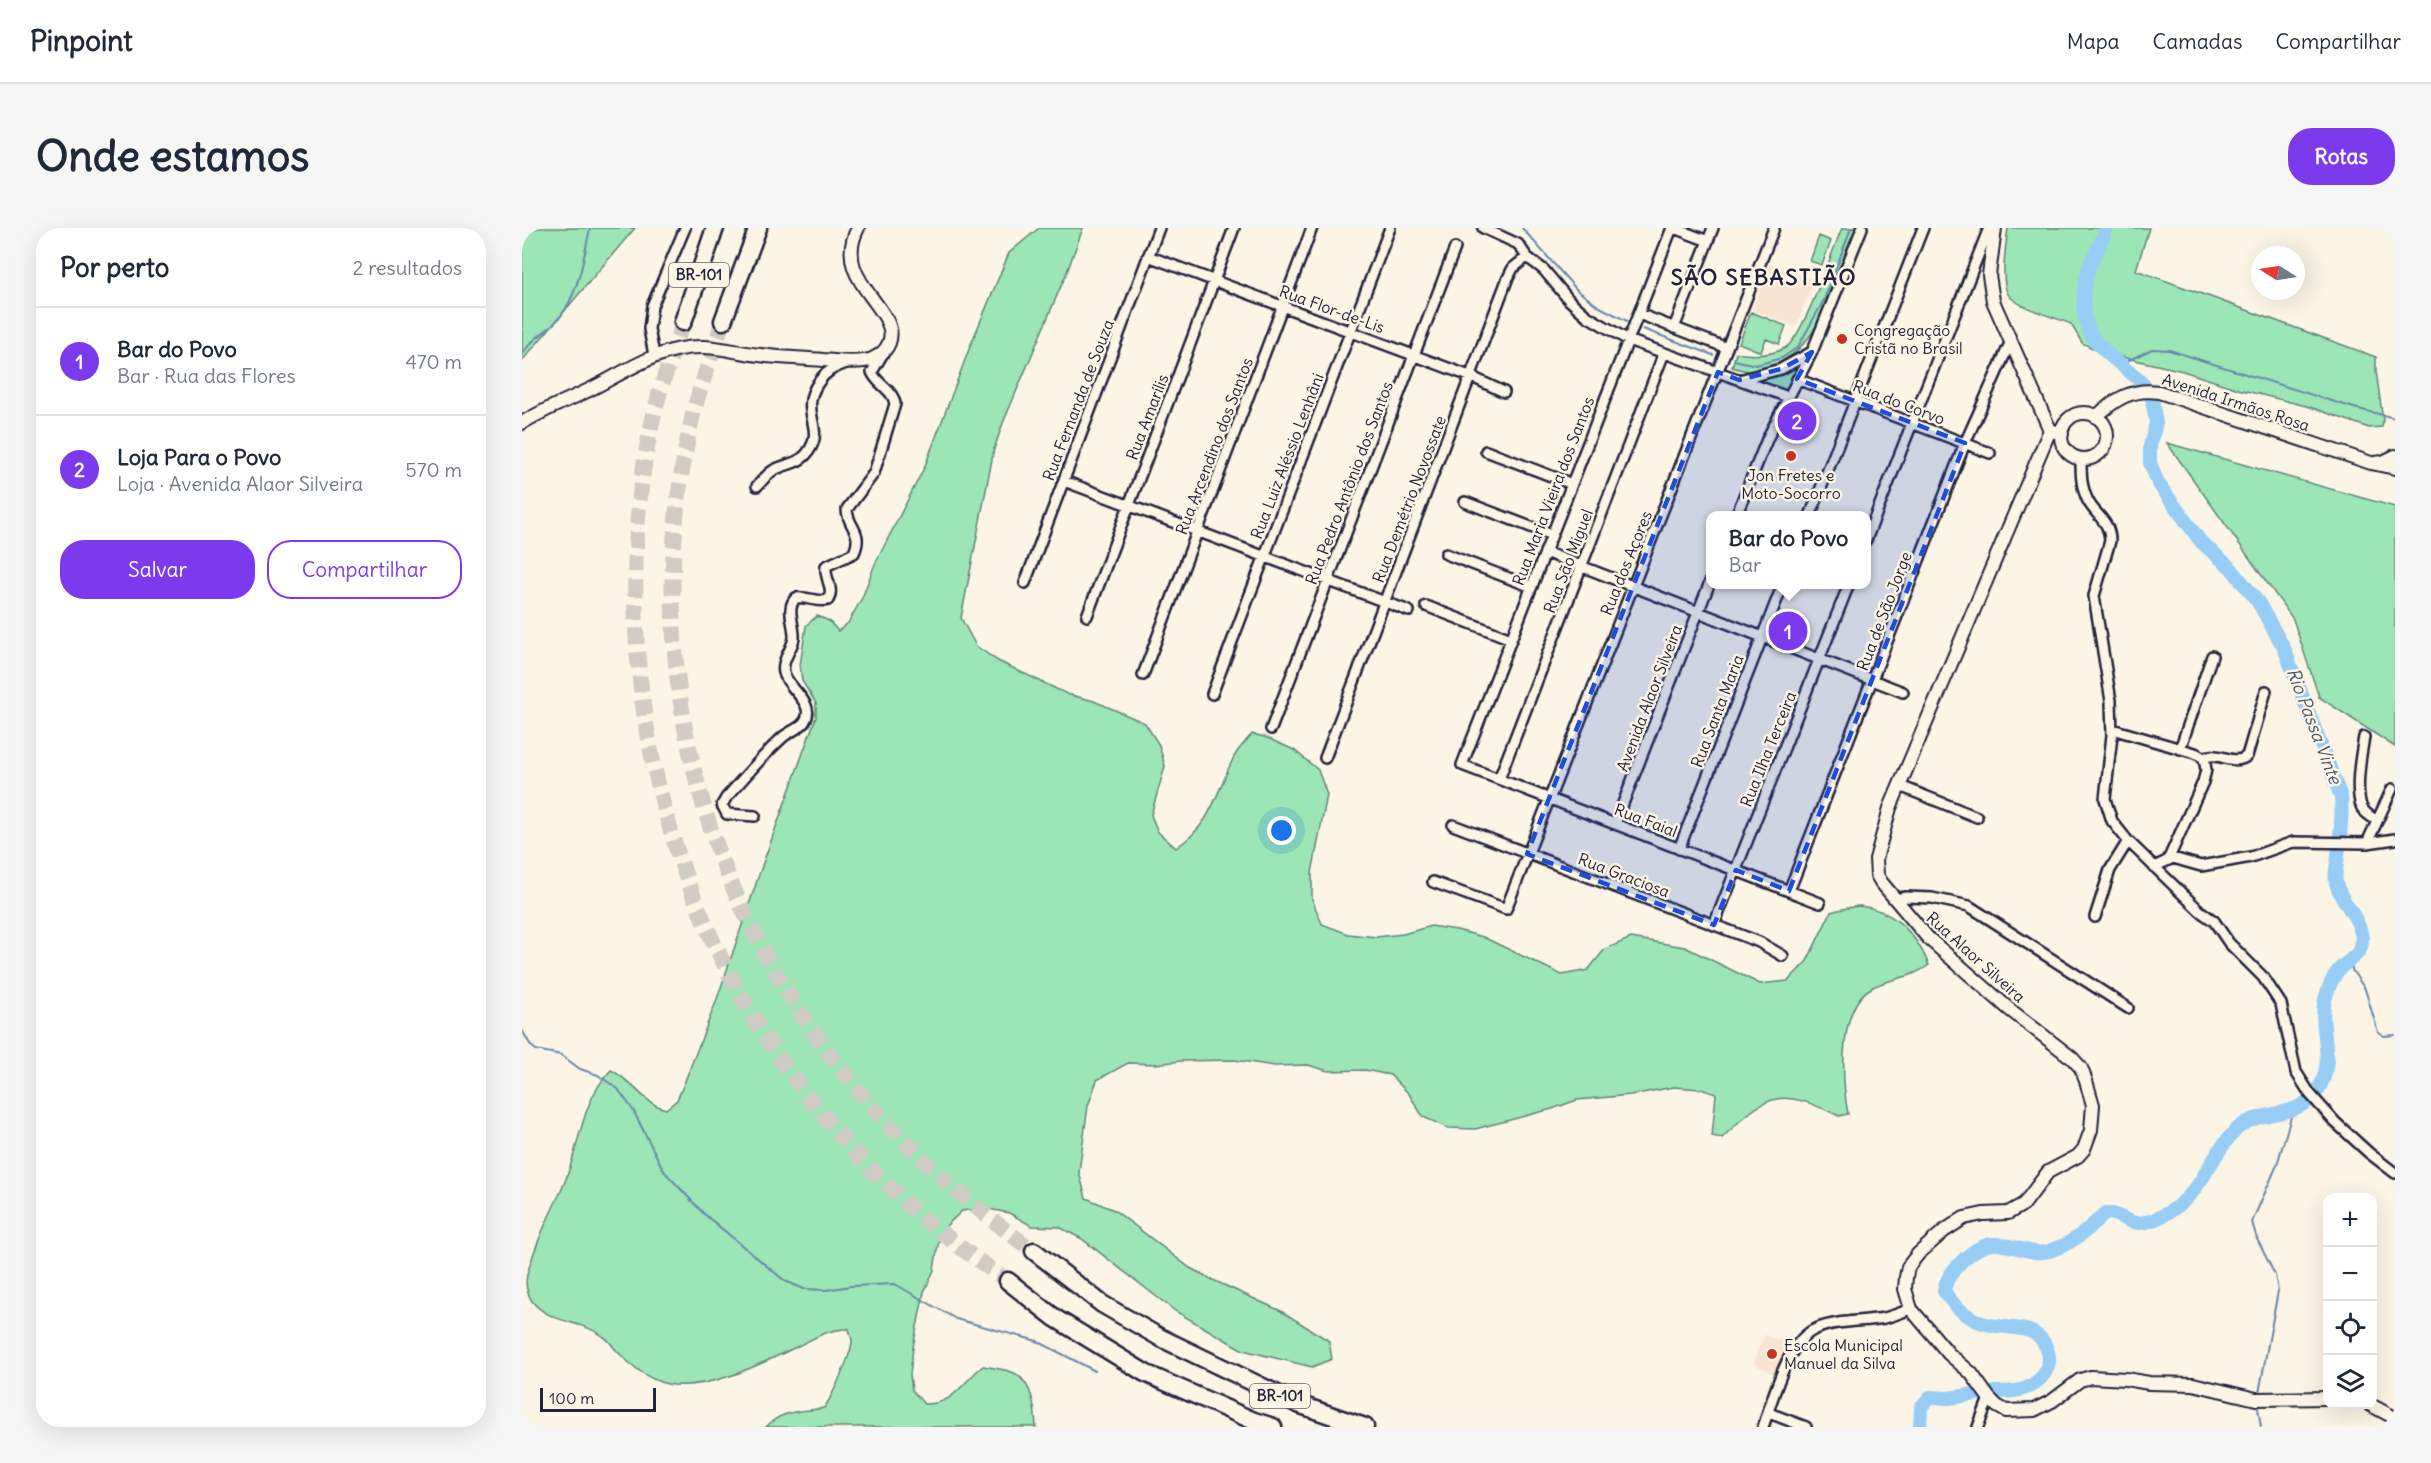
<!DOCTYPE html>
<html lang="pt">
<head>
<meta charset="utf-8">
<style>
	body { margin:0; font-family:Delius,sans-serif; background:#f6f6f7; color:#1f2937 }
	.controls { position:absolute; right:18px; bottom:18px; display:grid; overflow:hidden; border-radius:12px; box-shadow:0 6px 24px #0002 }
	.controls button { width:54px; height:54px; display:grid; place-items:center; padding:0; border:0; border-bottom:2px solid #e0e1e3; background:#fff; color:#1f2937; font:30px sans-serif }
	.compass { position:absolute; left:1729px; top:18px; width:54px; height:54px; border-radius:50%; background:#fff; box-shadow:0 6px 24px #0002; rotate:282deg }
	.scale { position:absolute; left:18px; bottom:15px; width:116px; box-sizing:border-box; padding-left:6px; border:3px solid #22223b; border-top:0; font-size:16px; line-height:21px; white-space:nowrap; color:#22223b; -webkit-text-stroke:4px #fcf5e5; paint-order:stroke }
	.you { position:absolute; left:760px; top:603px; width:21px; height:21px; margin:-15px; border:4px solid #fff; border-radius:50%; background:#1a73e8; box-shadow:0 0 0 9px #1a73e833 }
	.badge { display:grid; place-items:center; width:39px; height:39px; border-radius:50%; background:#7c3aed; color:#fff; font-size:20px; font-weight:700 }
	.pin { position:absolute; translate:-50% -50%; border:3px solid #fff; box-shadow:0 2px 6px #0006 }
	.popup { position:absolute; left:1184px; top:283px; width:165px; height:78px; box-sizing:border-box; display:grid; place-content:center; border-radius:12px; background:#fff; filter:drop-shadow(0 2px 4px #0005); font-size:20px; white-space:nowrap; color:#747a83 }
	.popup b { font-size:22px; color:#1f2937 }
	.popup::after { content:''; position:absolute; left:50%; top:100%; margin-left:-12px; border:12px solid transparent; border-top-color:#fff }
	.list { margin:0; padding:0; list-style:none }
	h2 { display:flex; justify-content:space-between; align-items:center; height:78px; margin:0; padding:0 24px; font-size:26px }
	h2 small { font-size:20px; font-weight:400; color:#747a83 }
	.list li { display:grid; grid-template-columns:39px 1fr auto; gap:18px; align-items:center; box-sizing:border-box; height:108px; padding:0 24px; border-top:2px solid #e0e1e3 }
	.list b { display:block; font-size:22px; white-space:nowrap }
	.list p { margin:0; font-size:20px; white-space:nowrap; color:#747a83 }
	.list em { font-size:20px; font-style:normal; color:#747a83 }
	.actions { display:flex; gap:12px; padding:18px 24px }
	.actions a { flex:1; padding:14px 0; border:2px solid #7c3aed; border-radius:24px; text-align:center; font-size:21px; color:#7c3aed }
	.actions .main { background:#7c3aed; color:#fff }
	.icon { flex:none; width:33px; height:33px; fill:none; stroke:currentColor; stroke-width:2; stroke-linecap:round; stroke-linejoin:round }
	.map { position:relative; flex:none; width:1873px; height:1199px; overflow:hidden; border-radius:24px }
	header { display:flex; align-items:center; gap:36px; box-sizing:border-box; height:84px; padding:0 30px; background:#fff; border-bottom:2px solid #e0e1e3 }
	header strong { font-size:28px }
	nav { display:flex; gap:33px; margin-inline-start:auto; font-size:21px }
	.intro { display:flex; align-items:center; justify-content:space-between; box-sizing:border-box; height:144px; padding:0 36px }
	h1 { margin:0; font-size:42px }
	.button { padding:15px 27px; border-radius:24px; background:#7c3aed; color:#fff; font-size:21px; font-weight:700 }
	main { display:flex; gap:36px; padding:0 36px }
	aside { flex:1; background:#fff; border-radius:24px; box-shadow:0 6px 24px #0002 }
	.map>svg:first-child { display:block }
	.built { fill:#f9e4d1 }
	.green { fill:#9ce5b5; stroke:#5f8478; stroke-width:1.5 }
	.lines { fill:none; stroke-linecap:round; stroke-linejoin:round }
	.stream { stroke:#6888ab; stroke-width:2 }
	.river { stroke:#97ccf5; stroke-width:14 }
	.highway-tunnel { stroke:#d0cbc3; stroke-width:16; stroke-dasharray:16 8; stroke-linecap:butt }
	.street-casing { stroke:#22223b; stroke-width:14 }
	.secondary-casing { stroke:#22223b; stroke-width:16 }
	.highway-casing { stroke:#22223b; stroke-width:21 }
	.street { stroke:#fcf5e5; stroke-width:9 }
	.secondary { stroke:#fcf5e5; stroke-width:12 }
	.highway { stroke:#fcf5e5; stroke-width:16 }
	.marked { fill:#1d4ed8; fill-opacity:0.2; stroke:#1d4ed8; stroke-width:4.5; stroke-dasharray:12 8; stroke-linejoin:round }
	.poi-dot { fill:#c8321e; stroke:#fcf5e5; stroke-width:2 }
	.labels { text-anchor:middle; stroke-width:5; stroke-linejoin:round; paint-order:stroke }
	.shield { fill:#fcf5e5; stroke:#63616e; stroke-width:1.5 }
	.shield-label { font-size:15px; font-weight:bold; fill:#22223b }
	.street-label { font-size:16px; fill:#22223b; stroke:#fcf5e5 }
	.poi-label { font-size:16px; fill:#22223b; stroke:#fcf5e5; text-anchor:start }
	.water-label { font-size:18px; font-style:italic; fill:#455573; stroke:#fcf5e5 }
	.district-label { font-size:22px; font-weight:bold; letter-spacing:1.5px; fill:#22223b; stroke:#fcf5e5 }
</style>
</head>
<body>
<header>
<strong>Pinpoint</strong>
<nav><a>Mapa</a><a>Camadas</a><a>Compartilhar</a></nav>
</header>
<div class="intro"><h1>Onde estamos</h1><a class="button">Rotas</a></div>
<main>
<aside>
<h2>Por perto<small>2 resultados</small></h2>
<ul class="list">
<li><span class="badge">1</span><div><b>Bar do Povo</b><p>Bar · Rua das Flores</p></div><em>470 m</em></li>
<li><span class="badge">2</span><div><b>Loja Para o Povo</b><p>Loja · Avenida Alaor Silveira</p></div><em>570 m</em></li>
</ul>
<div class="actions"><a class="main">Salvar</a><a>Compartilhar</a></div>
</aside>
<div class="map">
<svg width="1873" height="1199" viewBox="0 0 1873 1199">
	<rect width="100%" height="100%" fill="#fcf5e5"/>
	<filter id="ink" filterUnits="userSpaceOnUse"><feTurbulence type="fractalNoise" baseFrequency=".0167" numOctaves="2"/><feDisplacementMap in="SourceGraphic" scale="12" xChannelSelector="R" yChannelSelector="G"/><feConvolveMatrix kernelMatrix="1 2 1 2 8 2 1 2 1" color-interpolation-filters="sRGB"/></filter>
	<g filter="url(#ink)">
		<path class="built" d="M1248,35L1292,52L1274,99L1230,82Z
			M1242,1107L1270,1117L1256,1148L1232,1136Z"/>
		<path class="green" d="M0,0H113L0,133Z
			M517,0H561L545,44L481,195L472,221L439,390L454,418L476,433L545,466L572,473L623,495L637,517L643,538L629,587L636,604L654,620C692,594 693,566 712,529C716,521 724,513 730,506L743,509L772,522L796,542L805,567L790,645V671L800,696L826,706L854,709L881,706L909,698L935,702L961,709L1040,747L1066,742L1083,721L1109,710L1163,719L1238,756L1266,753L1285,733L1309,684C1318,682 1329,678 1338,678C1373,682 1394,706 1407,737C1391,750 1369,750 1351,759C1315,777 1320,853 1326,886L1317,888C1257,859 1246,865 1200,910L1190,908L1194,866L1179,861L1152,859L1109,867L1055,872L1030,881L953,901L926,900L901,889L887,866L868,847L843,842L806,843L786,837L753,838L712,832L659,833L633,836L606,835L575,852L566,878L557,944L564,970L592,982L668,1040L691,1052L759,1083L807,1113L810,1131L790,1139L721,1122L653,1083L560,1011L537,999L510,998L487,985L461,980L440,983L424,998L416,1017L412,1042L402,1064L391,1119L388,1147L390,1162L402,1176C433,1177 439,1155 461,1138C471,1140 486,1141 494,1146C511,1157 513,1181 514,1199H244C261,1181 280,1184 302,1180C310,1169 329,1127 330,1114C330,1110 328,1105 327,1101C306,1100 290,1112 272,1120C236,1137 193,1160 152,1157C129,1155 109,1138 94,1122C90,1118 87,1112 82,1109C61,1092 27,1096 10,1073C5,1065 3,1056 5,1047C13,1017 26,990 39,963C58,923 57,875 89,842C110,852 122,876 144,881L155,872L161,858L194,774L241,635L294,489V475L280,453L278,438L284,398L295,388L307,393L316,403L326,395L340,370L353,336L403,238L449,116L487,25Z
			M1320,0H1334C1311,54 1301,131 1233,143C1226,144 1217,141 1210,139L1214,125C1231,128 1248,128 1263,120C1281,110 1310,23 1320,0Z
			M1486,0H1627L1614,42L1854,129V143L1861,192L1860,199L1847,200L1788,179L1716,161L1661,143L1578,124L1560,115L1549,96C1535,90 1493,79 1486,66C1478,52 1484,16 1486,0Z
			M1297,8L1309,13L1300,37L1288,33Z
			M1229,84L1264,98L1257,116L1244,111L1239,124L1217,115Z
			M1280,135L1265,166L1232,154L1231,151Z
			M1645,215L1873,279V519L1797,469L1771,391Z"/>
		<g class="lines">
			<path class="stream" d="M1000,0L1055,62L1076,78L1107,94
				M1121,101L1191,127
				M0,127C12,107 28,103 39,88C57,63 62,29 68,0
				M1212,132L1234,137L1260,130L1276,119L1302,72L1329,0
				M1594,135H1601L1630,121L1647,122L1832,180L1873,190
				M1830,730V742L1843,761L1856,804L1862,808L1873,807
				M0,802L9,818L14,822L39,827L58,841L76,847L96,861L111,882L142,943L182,986L263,1053L282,1061L304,1062L329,1058L373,1056L434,1091L515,1113L573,1143
				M1737,1165L1756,1063L1753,1047L1735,1011L1730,994L1755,937L1771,882
				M1736,1180L1739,1199"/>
			<path class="river" d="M1584,0C1581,12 1574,23 1569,34C1559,60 1556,95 1577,117C1590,132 1608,142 1622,157
				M1472,1164C1491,1164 1505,1164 1519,1150C1525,1143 1529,1134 1526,1124C1516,1090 1480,1105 1455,1093C1440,1085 1431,1077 1422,1063C1424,1044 1454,1015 1473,1016C1491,1016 1509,1028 1527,1023C1551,1016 1566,1001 1584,985C1596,984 1605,996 1618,995C1628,994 1639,989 1647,984C1683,962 1686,930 1713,903C1735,880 1773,892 1793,866C1819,832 1792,801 1805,765C1807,759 1811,750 1815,744C1822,734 1840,728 1840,713C1840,691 1819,675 1814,655C1812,647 1815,637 1816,628C1818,608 1821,589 1819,569L1762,420L1736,374L1709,340L1679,314L1636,255L1628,235V218L1634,195L1630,171
				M1398,1199L1399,1179L1408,1169L1427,1170L1454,1166"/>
			<path class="highway-tunnel" d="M201,93C190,127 177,160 169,195C97,524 241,833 512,1023
				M161,94C153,119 144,143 137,167C116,242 111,324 114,401C124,617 219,823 378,969C411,1000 448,1027 486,1053"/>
			<defs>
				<path id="street" d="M961,0L996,16L1005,29L1022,42L1047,72L1065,88L1106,112L1266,169
					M1150,0L940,537L1298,675
					M1152,0L1186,13
					M626,28L950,149L982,164
					M1117,86L1205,120
					M1152,100L1191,0
					M132,127L127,101L130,78L163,0
					M1275,151L1468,225
					M1217,152L1259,141L1290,124
					M964,223L1050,256
					M1559,231C1559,246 1559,259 1566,273C1574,288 1588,293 1588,313L1572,368L1589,473L1590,507L1583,571L1590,593L1606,613L1678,683L1692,693L1707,715L1741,749L1759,776L1774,844L1788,866L1813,894L1847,925L1873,945
					M542,253L887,383
					M235,258C241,252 246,245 252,242C265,235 280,236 288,221C302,199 277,183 296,155C303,144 311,140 322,136
					M943,274L1030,307
					M1214,288L1246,209L1290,124L1340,0
					M1288,288L1401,0
					M1344,312L1467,0
					M1023,324L1381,464
					M924,326L1010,359
					M503,355L637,0
					M904,378L989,411
					M565,388L712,0
					M621,447L790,0
					M690,466L868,0
					M749,501L933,20
					M1590,501L1673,525L1682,530L1684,542L1681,554L1647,630
					M1842,509C1839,526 1832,563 1840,580C1843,585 1849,589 1854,592
					M1658,521L1690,428
					M803,530L985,52L991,40L1005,29
					M1682,530C1696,522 1711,539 1725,528L1744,463
					M977,551L1142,125
					M1378,558L1455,589
					M233,588L205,586L200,577L204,570C222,550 240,528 261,509C267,504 279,500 283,493C294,475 266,461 262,445C259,432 270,422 272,410C273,397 263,380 274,370C285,368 296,375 306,372C313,361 302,350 304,338L332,325C342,303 325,299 325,281L352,245L373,176C371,161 355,157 350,144L360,127
					M1093,596L1188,354
					M931,597L1237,714L1261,728
					M1845,615L1870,561
					M1157,621L1261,356
					M1632,639L1651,630L1679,638L1729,629L1771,614L1845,615L1873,611
					M911,654L984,681L1252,0
					M1267,663L1443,215L1488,115
					M1373,671L1384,669L1410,670L1447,678L1606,780
					M1573,689L1588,642L1606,613
					M1192,697L1327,356
					M1247,1185L1284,1199
					M1241,1199C1251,1171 1265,1112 1294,1101C1315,1092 1340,1094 1362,1090C1371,1088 1380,1084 1389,1081
					M1456,1199L1467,1170"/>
				<path id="secondary" d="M1473,0L1467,47L1471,73L1528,202L1540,206
					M1539 208a23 23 0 1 1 46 0a23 23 0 1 1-46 0Z
					M1574,189C1593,171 1610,160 1637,164L1849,235L1873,240
					M0,195C21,182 44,173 65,163C104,144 139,117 183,119C202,120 219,125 238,127C259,130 280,130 301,132C315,133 329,135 342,133C352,132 363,125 367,115C380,81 308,53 336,0
					M1528,202L1368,580L1354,631L1355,647L1359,654L1406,710L1487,781L1550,830L1559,840L1564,853L1571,877L1569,902L1562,921L1556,928L1526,944L1502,976L1486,985L1461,986L1442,990L1422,1003L1396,1026L1386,1039L1384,1049L1383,1061L1389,1081L1427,1126L1449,1145L1467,1170L1475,1178L1484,1183L1512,1182L1530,1173L1558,1152L1569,1149L1604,1151L1627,1155L1671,1156L1734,1171L1806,1170
					M1853,235L1861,234L1873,228
					M1847,1176L1873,1190"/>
				<path id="highway" d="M201,93L236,0
					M161,94L193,0
					M512,1023L580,1076L639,1110L776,1176L843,1199
					M486,1053L533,1090L623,1145L732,1193L751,1199"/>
			</defs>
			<use href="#street" class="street-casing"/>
			<use href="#secondary" class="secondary-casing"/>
			<use href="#highway" class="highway-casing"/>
			<use href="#street" class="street"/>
			<use href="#secondary" class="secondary"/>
			<use href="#highway" class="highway"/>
		</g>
	</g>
	<path class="marked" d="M1290,124L1275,151L1443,215L1267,663L1214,642L1192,697L1005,626L1196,144L1217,152L1259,141Z"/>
	<g class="poi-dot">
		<circle cx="1320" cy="111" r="6"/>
		<circle cx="1269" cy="228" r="6"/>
		<circle cx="1250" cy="1126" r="6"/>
	</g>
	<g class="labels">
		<g class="shield">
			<rect x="147" y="35" width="60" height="24" rx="4.5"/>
			<rect x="728" y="1156" width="60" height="24" rx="4.5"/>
		</g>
		<g class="shield-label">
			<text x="177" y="52">BR-101</text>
			<text x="758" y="1173">BR-101</text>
		</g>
		<g class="street-label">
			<text transform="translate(810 81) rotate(20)" y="6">Rua Flor-de-Lis</text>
			<text transform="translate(556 172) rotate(-69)" y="6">Rua Fernanda de Souza</text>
			<text transform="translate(1377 174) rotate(21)" y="6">Rua do Corvo</text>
			<text transform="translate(1714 174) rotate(18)" y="6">Avenida Irmãos Rosa</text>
			<text transform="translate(625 189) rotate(-69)" y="6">Rua Amarílis</text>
			<text transform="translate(692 218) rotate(-69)" y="6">Rua Arcendino dos Santos</text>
			<text transform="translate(765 228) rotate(-69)" y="6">Rua Luiz Aléssio Lenhâni</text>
			<text transform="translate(827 255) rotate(-69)" y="6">Rua Pedro Antônio dos Santos</text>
			<text transform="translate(1031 263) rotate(-69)" y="6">Rua Maria Vieira dos Santos</text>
			<text transform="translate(887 271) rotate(-69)" y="6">Rua Demétrio Novossate</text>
			<text transform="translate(1046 333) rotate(-69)" y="6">Rua São Miguel</text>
			<text transform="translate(1104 335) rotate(-68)" y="6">Rua dos Açores</text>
			<text transform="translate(1362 383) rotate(-69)" y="6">Rua de São Jorge</text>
			<text transform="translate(1127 470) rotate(-69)" y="6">Avenida Alaor Silveira</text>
			<text transform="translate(1195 483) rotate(-69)" y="6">Rua Santa Maria</text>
			<text transform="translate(1246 521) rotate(-68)" y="6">Rua Ilha Terceira</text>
			<text transform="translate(1124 592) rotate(21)" y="6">Rua Faial</text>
			<text transform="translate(1102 647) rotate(21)" y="6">Rua Graciosa</text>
			<text transform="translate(1454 729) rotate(42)" y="6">Rua Alaor Silveira</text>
		</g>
		<g class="poi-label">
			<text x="1332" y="108">Congregação<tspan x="1332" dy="18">Cristã no Brasil</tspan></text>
			<text x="1269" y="253" text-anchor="middle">Jon Fretes e<tspan x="1269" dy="18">Moto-Socorro</tspan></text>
			<text x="1262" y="1123">Escola Municipal<tspan x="1262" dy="18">Manuel da Silva</tspan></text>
		</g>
		<g class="water-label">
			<text transform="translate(1792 498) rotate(69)" y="6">Rio Passa Vinte</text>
		</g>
		<g class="district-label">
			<text x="1242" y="57">SÃO SEBASTIÃO</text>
		</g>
	</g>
</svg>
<div class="controls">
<button>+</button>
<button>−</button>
<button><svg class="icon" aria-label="locate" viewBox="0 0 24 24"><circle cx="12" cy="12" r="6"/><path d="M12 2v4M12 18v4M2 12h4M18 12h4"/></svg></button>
<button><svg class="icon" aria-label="layers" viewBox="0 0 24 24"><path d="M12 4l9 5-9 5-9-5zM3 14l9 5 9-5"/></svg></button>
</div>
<svg class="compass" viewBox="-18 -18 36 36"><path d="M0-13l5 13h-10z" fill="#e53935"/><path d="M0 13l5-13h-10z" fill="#747a83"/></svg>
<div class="scale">100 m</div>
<div class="you"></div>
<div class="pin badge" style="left:1266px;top:403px">1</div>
<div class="popup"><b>Bar do Povo</b>Bar</div>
<div class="pin badge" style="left:1275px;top:193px">2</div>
</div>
</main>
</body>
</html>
